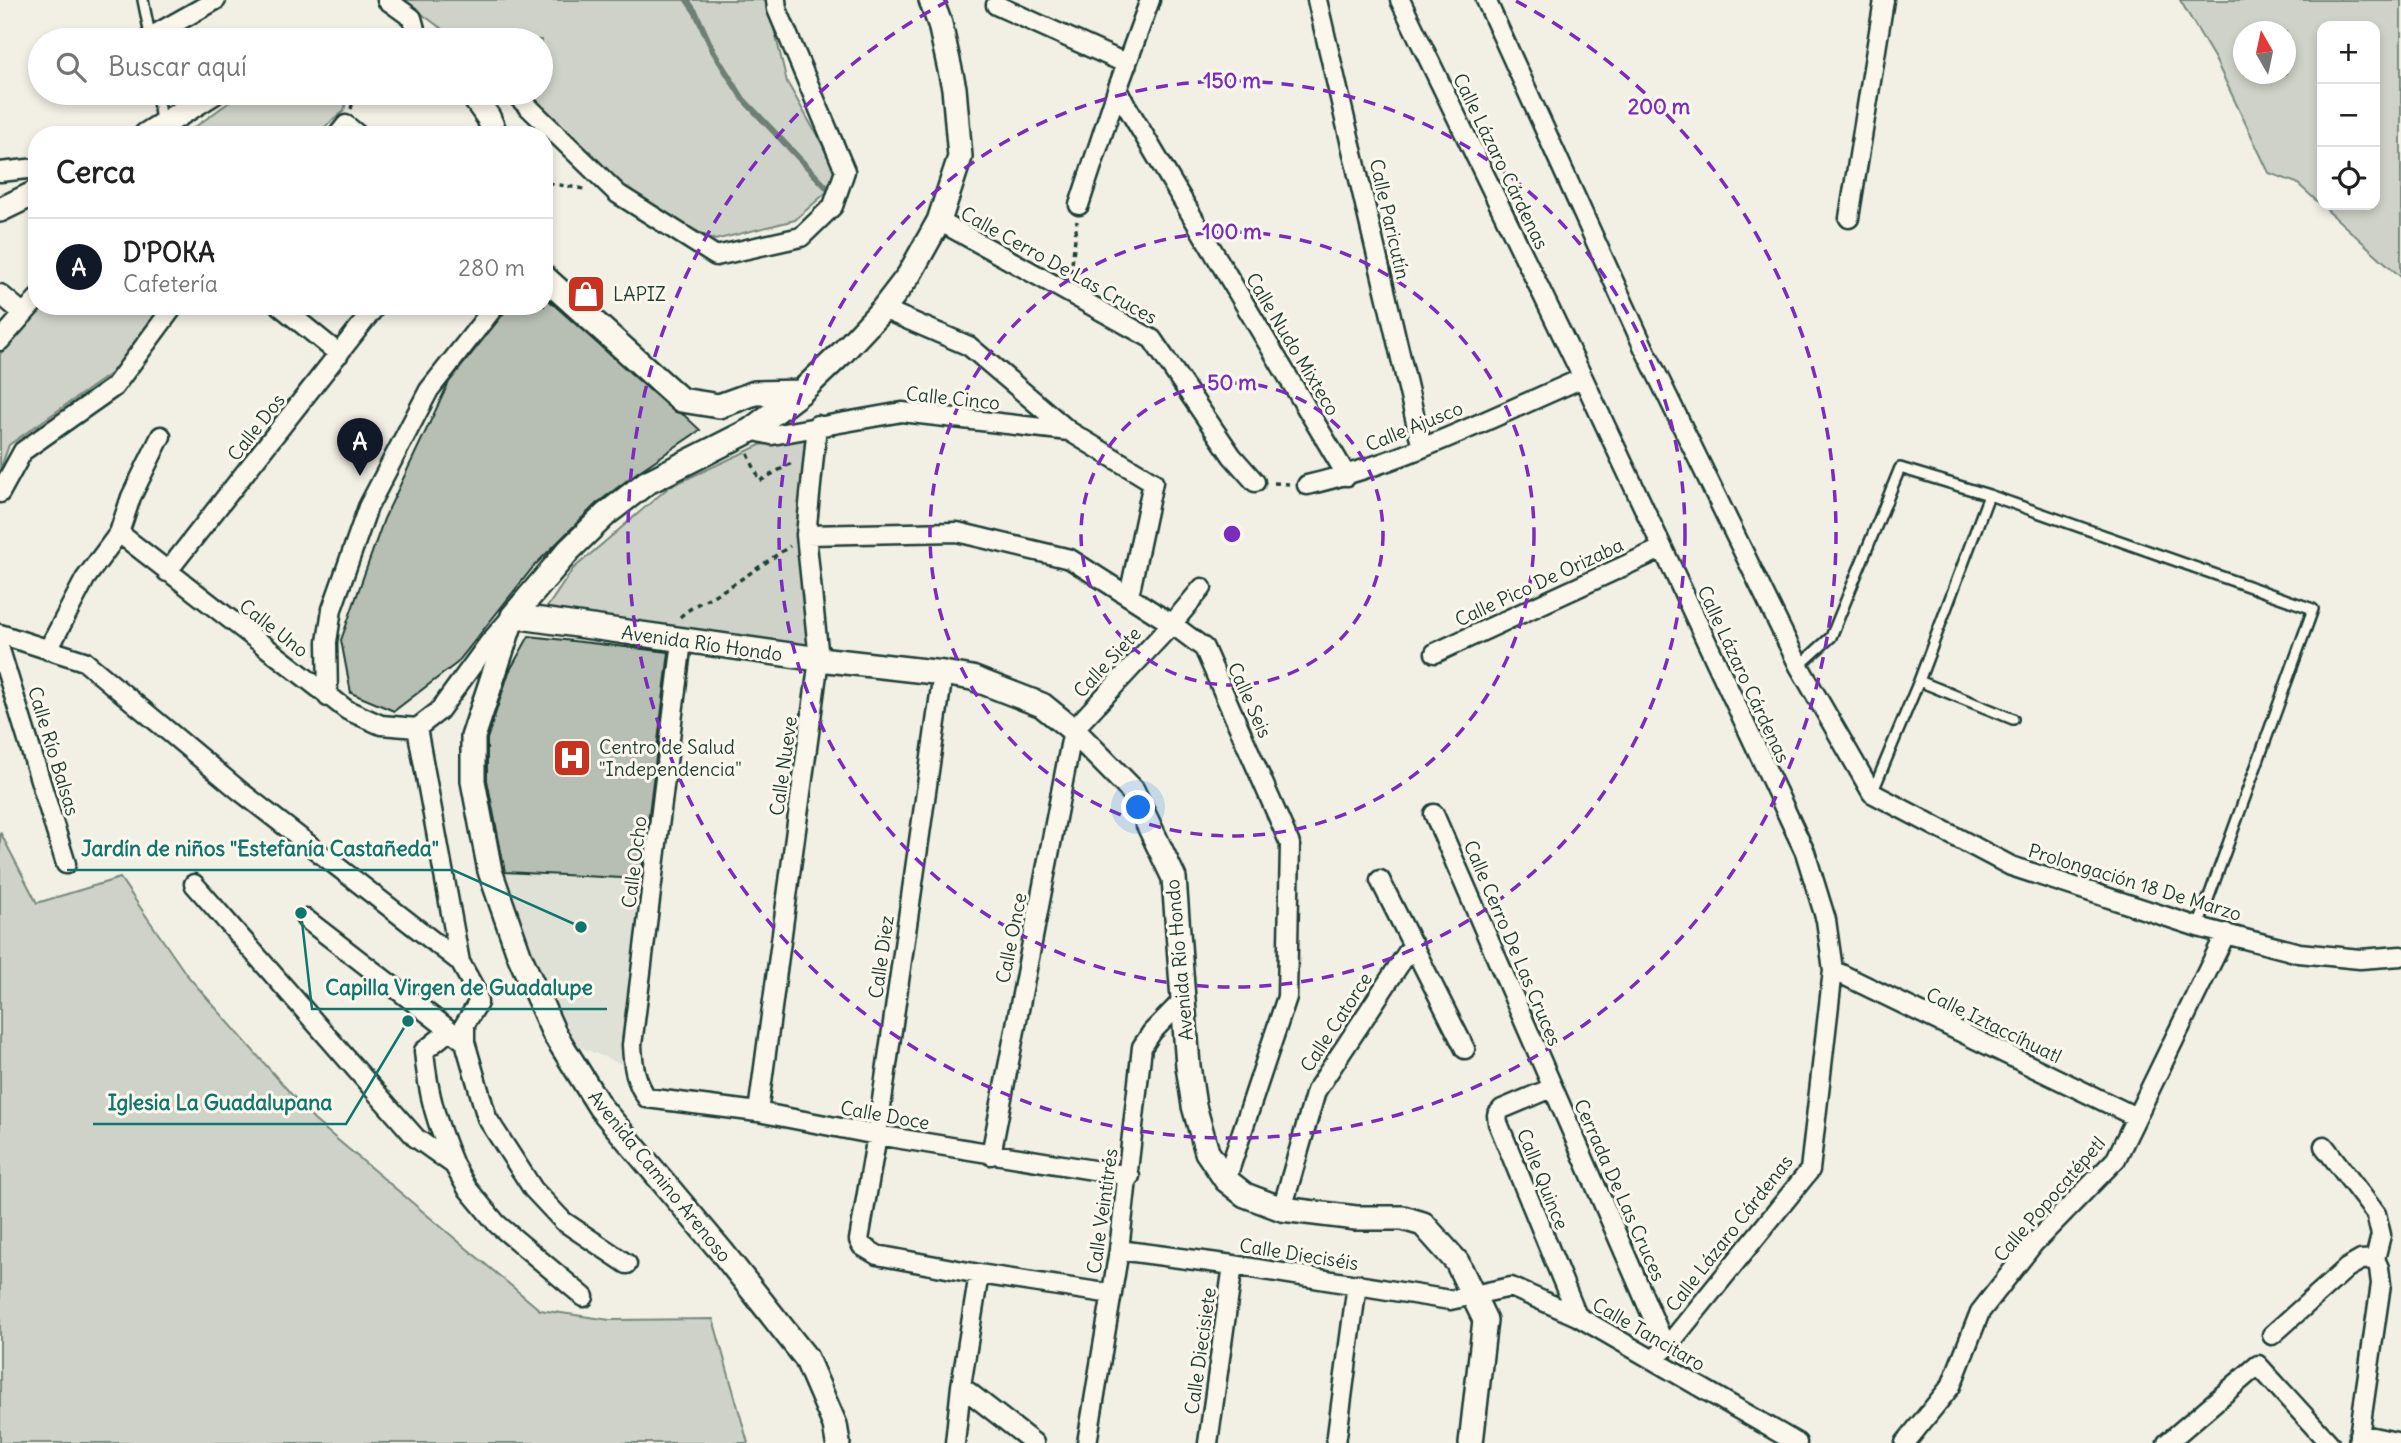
<!DOCTYPE html>
<html lang="es">
<head>
<meta charset="utf-8">
<style>
	body { margin:0; font-family:Delius,sans-serif; background:#f2f2f2; color:#222 }
	.controls { position:absolute; right:21px; top:21px; display:grid; overflow:hidden; border-radius:14px; box-shadow:0 4px 10px #0003 }
	.controls button { width:63px; height:63px; display:grid; place-items:center; padding:0; border:0; border-bottom:2px solid #e0e0e0; background:#fff; color:#222; font:35px sans-serif }
	.compass { position:absolute; left:2233px; top:21px; width:63px; height:63px; border-radius:50%; background:#fff; box-shadow:0 4px 10px #0003; rotate:351deg }
	.you { position:absolute; left:1139px; top:808px; width:24px; height:24px; margin:-18px; border:5px solid #fff; border-radius:50%; background:#1a73e8; box-shadow:0 0 0 10px #1a73e833 }
	.badge { display:grid; place-items:center; width:46px; height:46px; border-radius:50%; background:#111827; color:#fff; font-size:23px; font-weight:700 }
	.pin { position:absolute; translate:-50% -58px; filter:drop-shadow(0 2px 4px #0008) }
	.pin::after { content:''; position:absolute; top:37px; width:24px; height:21px; background:inherit; clip-path:polygon(0 0,100% 0,50% 100%) }
	.list { margin:0; padding:0; list-style:none }
	h2 { display:flex; justify-content:space-between; align-items:center; height:91px; margin:0; padding:0 28px; font-size:30px }
	h2 small { font-size:23px; font-weight:400; color:#767676 }
	.list li { display:grid; grid-template-columns:46px 1fr auto; gap:21px; align-items:center; box-sizing:border-box; height:98px; padding:0 28px; border-top:2px solid #e0e0e0 }
	.list b { display:block; font-size:26px; white-space:nowrap }
	.list p { margin:0; font-size:23px; white-space:nowrap; color:#767676 }
	.list em { font-size:23px; font-style:normal; color:#767676 }
	.icon { flex:none; width:38px; height:38px; fill:none; stroke:currentColor; stroke-width:2; stroke-linecap:round; stroke-linejoin:round }
	.map { position:relative; flex:none; width:2401px; height:1443px; overflow:hidden }
	.search { position:absolute; background:#fff; box-shadow:0 4px 10px #0003; left:28px; top:28px; width:525px; height:77px; display:flex; align-items:center; gap:18px; box-sizing:border-box; padding:0 24px; border-radius:38px; color:#767676; font-size:26px }
	.panel { position:absolute; background:#fff; box-shadow:0 4px 10px #0003; left:28px; top:126px; width:525px; height:189px; border-radius:28px }
	.map>svg:first-child { display:block }
	.built { fill:#e0e1d6 }
	.green { fill:#cfd2c8; stroke:#77887e; stroke-width:2; fill-rule:evenodd }
	.lines { fill:none; stroke-linecap:round; stroke-linejoin:round }
	.stream { stroke:#6e7f75; stroke-width:6 }
	.building { fill:#b7beb3; stroke:#1f3d34; stroke-width:2 }
	.lane-casing { stroke:#1f3d34; stroke-width:14 }
	.street-casing { stroke:#1f3d34; stroke-width:23 }
	.secondary-casing { stroke:#1f3d34; stroke-width:28 }
	.path { stroke:#1f3d34; stroke-width:3.5; stroke-dasharray:5 5; stroke-linecap:butt }
	.lane { stroke:#fbf7ec; stroke-width:9 }
	.street { stroke:#fbf7ec; stroke-width:18 }
	.secondary { stroke:#fbf7ec; stroke-width:23 }
	.ring { fill:none; stroke:#7b2cbf; stroke-width:3.5; stroke-dasharray:12 9 }
	.labels { text-anchor:middle; stroke-width:6; stroke-linejoin:round; paint-order:stroke }
	.street-label { font-size:19px; fill:#1f3d34; stroke:#fbf7ec }
	.poi-label { font-size:19px; fill:#1f3d34; stroke:#fbf7ec; text-anchor:start }
	.centre { fill:#7b2cbf; stroke:#fbf7ec; stroke-width:3.5 }
	.ring-label { font-size:21px; text-anchor:middle; font-weight:bold; fill:#7b2cbf; stroke:#fbf7ec; stroke-width:6; stroke-linejoin:round; paint-order:stroke }
	.leader { fill:none; stroke:#0f766e; stroke-width:2.5 }
	.callout-dot { fill:#0f766e; stroke:#fbf7ec; stroke-width:2.5 }
	.callout-label { font-size:21px; text-anchor:middle; font-weight:bold; fill:#0f766e; stroke:#fbf7ec; stroke-width:6; stroke-linejoin:round; paint-order:stroke }
</style>
</head>
<body>
<div class="map">
<svg width="2401" height="1443" viewBox="0 0 2401 1443">
	<rect width="100%" height="100%" fill="#f2f0e5"/>
	<filter id="ink" filterUnits="userSpaceOnUse"><feTurbulence type="fractalNoise" baseFrequency=".0143" numOctaves="2"/><feDisplacementMap in="SourceGraphic" scale="14" xChannelSelector="R" yChannelSelector="G"/><feConvolveMatrix kernelMatrix="1 2 1 2 8 2 1 2 1" color-interpolation-filters="sRGB"/></filter>
	<g filter="url(#ink)">
		<path class="built" d="M502,872L645,879L623,1065L578,1046L539,975Z"/>
		<path class="green" d="M403,0H767L787,82L835,167L829,190L795,220L715,240L618,194L514,93H541V40H457Z
			M2180,0H2401V277L2297,183L2269,173L2215,59ZM2375,26V205H2322V26ZM2244,32H2286V74H2244Z
			M242,93H348L344,111L315,135H184Z
			M41,306H161L113,372L9,445L0,470V354Z
			M807,436L799,539L810,652L538,621L573,569L669,487L760,445Z
			M0,832L37,903L120,878L186,974L314,1120L540,1310L610,1320L713,1319L748,1443H0Z"/>
		<g class="lines">
			<path class="stream" d="M687,0L696,13L713,51L743,99L829,190"/>
		</g>
		<path class="building" d="M544,296L672,410L684,415L700,430L638,472L596,504L534,566L457,663L394,711L351,693L341,640L384,519L449,382L504,313L506,306H544Z
			M529,636L669,652L641,879L505,872L487,780V739L509,672Z"/>
		<g class="lines">
			<defs>
				<path id="lane" d="M143,0L151,40
					M157,93L161,122
					M1799,666L1831,637L1900,468L1989,495L2313,609L2198,927
					M1919,681L2013,719
					M1873,791L1919,681L1989,495"/>
				<path id="street" d="M387,0L412,18L418,40
					M1317,0L1422,448
					M1400,0L1583,378L1805,852L1826,920L1833,970L1810,1170L1666,1348L1653,1360
					M1486,0L1644,348L1799,666L1872,793L2011,866L2198,927L2299,953L2360,959L2401,956
					M996,5L1127,64
					M150,37L216,0
					M1117,90L1347,476
					M514,93L618,194L716,256L801,237L833,206L845,171L777,9L776,0
					M338,135L346,125L358,135
					M0,172L37,168
					M1079,205L1117,90L1150,0
					M1849,218L1884,0
					M939,221L1152,339L1232,456L1255,482
					M0,294L24,314
					M280,306L339,354
					M883,309L969,346L1069,431L1153,482L1129,596
					M0,341L37,299
					M751,430L772,435L902,412L1069,431
					M1307,485C1403,463 1492,417 1583,378
					M0,493L23,451L114,387L174,306
					M119,533L347,710L381,725L417,728
					M806,535L957,532L1070,559L1172,624L1204,648L1290,844L1287,997L1226,1180
					M167,572L376,306
					M0,634L84,661L240,791L460,962L477,993L478,1003L465,1024V1042
					M682,641L632,1045C633,1065 635,1081 647,1098L758,1112L877,1135L1130,1176
					M0,650L66,864
					M48,650L85,579L119,533L131,497L161,436
					M1435,653L1661,549
					M943,673L877,1135L859,1240L862,1246L877,1255L979,1274L1112,1294
					M328,697L327,642L332,609L368,507L429,390L495,306
					M1434,814L1666,1348
					M1380,880L1465,1049
					M194,884L416,1138L454,1165L467,1188L497,1224L584,1297
					M306,919L465,1042L487,1118L533,1189L563,1221L627,1264
					M460,962L417,728L439,711L488,644L508,621
					M1833,970L2136,1117
					M449,1031L424,1051C428,1096 437,1124 454,1165
					M1552,1088L1502,1109L1497,1115L1498,1123L1577,1316
					M758,1112L819,659L806,535L817,425
					M2324,1146L2376,1214L2381,1235L2375,1259
					M991,1155L1073,730L1172,624L1202,588
					M1282,1209L1316,1091L1413,944
					M1119,1250L1233,1265L1450,1300L1511,1287L1577,1316L1797,1443
					M2272,1335L2347,1268L2361,1260L2375,1259
					M961,1386L1034,1443
					M2359,1434L2401,1443
					M955,1443L961,1386L979,1274
					M1087,1443L1119,1250L1142,1047L1152,1032L1184,999
					M1208,1443L1233,1265
					M1336,1443L1357,1284
					M1905,1443L1951,1386L1980,1312L2034,1243L2116,1159L2226,933
					M2167,1443L2258,1365L2329,1443
					M2358,1443L2381,1284L2379,1268L2375,1259"/>
				<path id="secondary" d="M343,40H361
					M471,93L488,117L496,135
					M146,135L213,93
					M0,210L37,192
					M544,277L681,400L719,406L755,393L801,392
					M513,616L819,659L943,673L972,678L1042,705L1073,730L1132,790L1174,878L1188,1066L1194,1106L1207,1152L1226,1180L1245,1195L1282,1209L1356,1218H1403L1423,1224L1457,1262L1485,1320L1471,1443
					M838,1443L835,1425L806,1358L722,1252L600,1107L554,1033L520,957L490,871L473,781V737L513,616L569,550L606,514L646,483L751,430L801,392L842,353L883,309L909,275L939,221L960,157L954,88L940,24L931,0"/>
			</defs>
			<use href="#lane" class="lane-casing"/>
			<use href="#street" class="street-casing"/>
			<use href="#secondary" class="secondary-casing"/>
			<path class="path" d="M351,109L355,93
				M544,201L547,183L585,189
				M1071,273L1077,221
				M748,454L760,481L795,461
				M1274,483L1290,484
				M680,617C696,602 716,596 735,583C754,571 772,558 790,546"/>
			<use href="#lane" class="lane"/>
			<use href="#street" class="street"/>
			<use href="#secondary" class="secondary"/>
		</g>
	</g>
	<g class="ring">
		<circle cx="1232" cy="534" r="151"/>
		<circle cx="1232" cy="534" r="302"/>
		<circle cx="1232" cy="534" r="453"/>
		<path d="M1516 1A604 604 0 1 1 948 1"/>
	</g>
	<defs>
		<symbol id="shop-square" viewBox="-11 -11 22 22"><rect x="-9" y="-9" width="18" height="18" rx="4" fill="#c8321e" stroke="#fbf7ec"/><path d="M-5-2.5h2.3a2.7 3.5 0 0 1 5.4 0H5L5.5 6h-11ZM-1.5-2.5h3a1.5 2.3 0 0 0-3 0Z" fill="#fff"/></symbol>
		<symbol id="hospital-square" viewBox="-11 -11 22 22"><rect x="-9" y="-9" width="18" height="18" rx="4" fill="#c8321e" stroke="#fbf7ec"/><path d="M-5-5h3v3.5h4V-5h3V5h-3V1.5h-4V5h-3Z" fill="#fff"/></symbol>
	</defs>
	<g fill-rule="evenodd">
		<use href="#shop-square" x="564" y="272" width="44" height="44"/>
		<use href="#hospital-square" x="550" y="736" width="44" height="44"/>
	</g>
	<g class="labels">
		<g class="street-label">
			<text transform="translate(1501 161) rotate(64)" y="7">Calle Lázaro Cárdenas</text>
			<text transform="translate(1390 219) rotate(77)" y="7">Calle Paricutín</text>
			<text transform="translate(1059 265) rotate(29)" y="7">Calle Cerro De Las Cruces</text>
			<text transform="translate(1293 344) rotate(59)" y="7">Calle Nudo Mixteco</text>
			<text transform="translate(953 398) rotate(6)" y="7">Calle Cinco</text>
			<text transform="translate(1414 426) rotate(-22)" y="7">Calle Ajusco</text>
			<text transform="translate(256 427) rotate(-52)" y="7">Calle Dos</text>
			<text transform="translate(1539 582) rotate(-25)" y="7">Calle Pico De Orizaba</text>
			<text transform="translate(274 628) rotate(38)" y="7">Calle Uno</text>
			<text transform="translate(702 643) rotate(8)" y="7">Avenida Río Hondo</text>
			<text transform="translate(1107 662) rotate(-47)" y="7">Calle Siete</text>
			<text transform="translate(1744 674) rotate(65)" y="7">Calle Lázaro Cárdenas</text>
			<text transform="translate(1250 700) rotate(66)" y="7">Calle Seis</text>
			<text transform="translate(54 751) rotate(73)" y="7">Calle Río Balsas</text>
			<text transform="translate(783 766) rotate(-82)" y="7">Calle Nueve</text>
			<text transform="translate(634 862) rotate(-83)" y="7">Calle Ocho</text>
			<text transform="translate(2135 882) rotate(17)" y="7">Prolongación 18 De Marzo</text>
			<text transform="translate(1011 938) rotate(-79)" y="7">Calle Once</text>
			<text transform="translate(1513 943) rotate(67)" y="7">Calle Cerro De Las Cruces</text>
			<text transform="translate(881 957) rotate(-82)" y="7">Calle Diez</text>
			<text transform="translate(1179 960) rotate(-95)" y="7">Avenida Río Hondo</text>
			<text transform="translate(1336 1022) rotate(-57)" y="7">Calle Catorce</text>
			<text transform="translate(1994 1025) rotate(26)" y="7">Calle Iztaccíhuatl</text>
			<text transform="translate(885 1115) rotate(10)" y="7">Calle Doce</text>
			<text transform="translate(660 1176) rotate(51)" y="7">Avenida Camino Arenoso</text>
			<text transform="translate(1543 1179) rotate(68)" y="7">Calle Quince</text>
			<text transform="translate(1620 1190) rotate(66)" y="7">Cerrada De Las Cruces</text>
			<text transform="translate(2049 1199) rotate(-49)" y="7">Calle Popocatépetl</text>
			<text transform="translate(1102 1211) rotate(-82)" y="7">Calle Veintitrés</text>
			<text transform="translate(1729 1233) rotate(-52)" y="7">Calle Lázaro Cárdenas</text>
			<text transform="translate(1299 1254) rotate(9)" y="7">Calle Dieciséis</text>
			<text transform="translate(1649 1334) rotate(30)" y="7">Calle Tancitaro</text>
			<text transform="translate(1200 1351) rotate(-82)" y="7">Calle Diecisiete</text>
		</g>
		<g class="poi-label">
			<text x="613" y="301">LAPIZ</text>
			<text x="599" y="754">Centro de Salud<tspan x="599" dy="22">"Independencia"</tspan></text>
		</g>
	</g>
	<circle cx="1232" cy="534" r="10" class="centre"/>
	<g class="ring-label">
		<text x="1232" y="88">150 m</text>
		<text x="1659" y="114">200 m</text>
		<text x="1232" y="239">100 m</text>
		<text x="1232" y="390">50 m</text>
	</g>
	<path class="leader" d="M581 927L453 870H67M301 913L312 1009H607M408 1021L346 1124H93"/>
	<g class="callout-dot">
		<circle cx="581" cy="927" r="7"/>
		<circle cx="301" cy="913" r="7"/>
		<circle cx="408" cy="1021" r="7"/>
	</g>
	<g class="callout-label">
		<text x="260" y="856">Jardín de niños "Estefanía Castañeda"</text>
		<text x="459" y="995">Capilla Virgen de Guadalupe</text>
		<text x="220" y="1110">Iglesia La Guadalupana</text>
	</g>
</svg>
<div class="controls">
<button>+</button>
<button>−</button>
<button><svg class="icon" aria-label="locate" viewBox="0 0 24 24"><circle cx="12" cy="12" r="6"/><path d="M12 2v4M12 18v4M2 12h4M18 12h4"/></svg></button>
</div>
<svg class="compass" viewBox="-18 -18 36 36"><path d="M0-13l5 13h-10z" fill="#e53935"/><path d="M0 13l5-13h-10z" fill="#767676"/></svg>
<div class="you"></div>
<div class="pin badge" style="left:360px;top:476px">A</div>
<div class="search"><svg class="icon" aria-label="search" viewBox="0 0 24 24"><circle cx="10" cy="10" r="6"/><path d="M15 15l6 6"/></svg>Buscar aquí</div>
<section class="panel">
<h2>Cerca<small></small></h2>
<ul class="list">
<li><span class="badge">A</span><div><b>D'POKA</b><p>Cafetería</p></div><em>280 m</em></li>
</ul>
</section>
</div>
</body>
</html>
